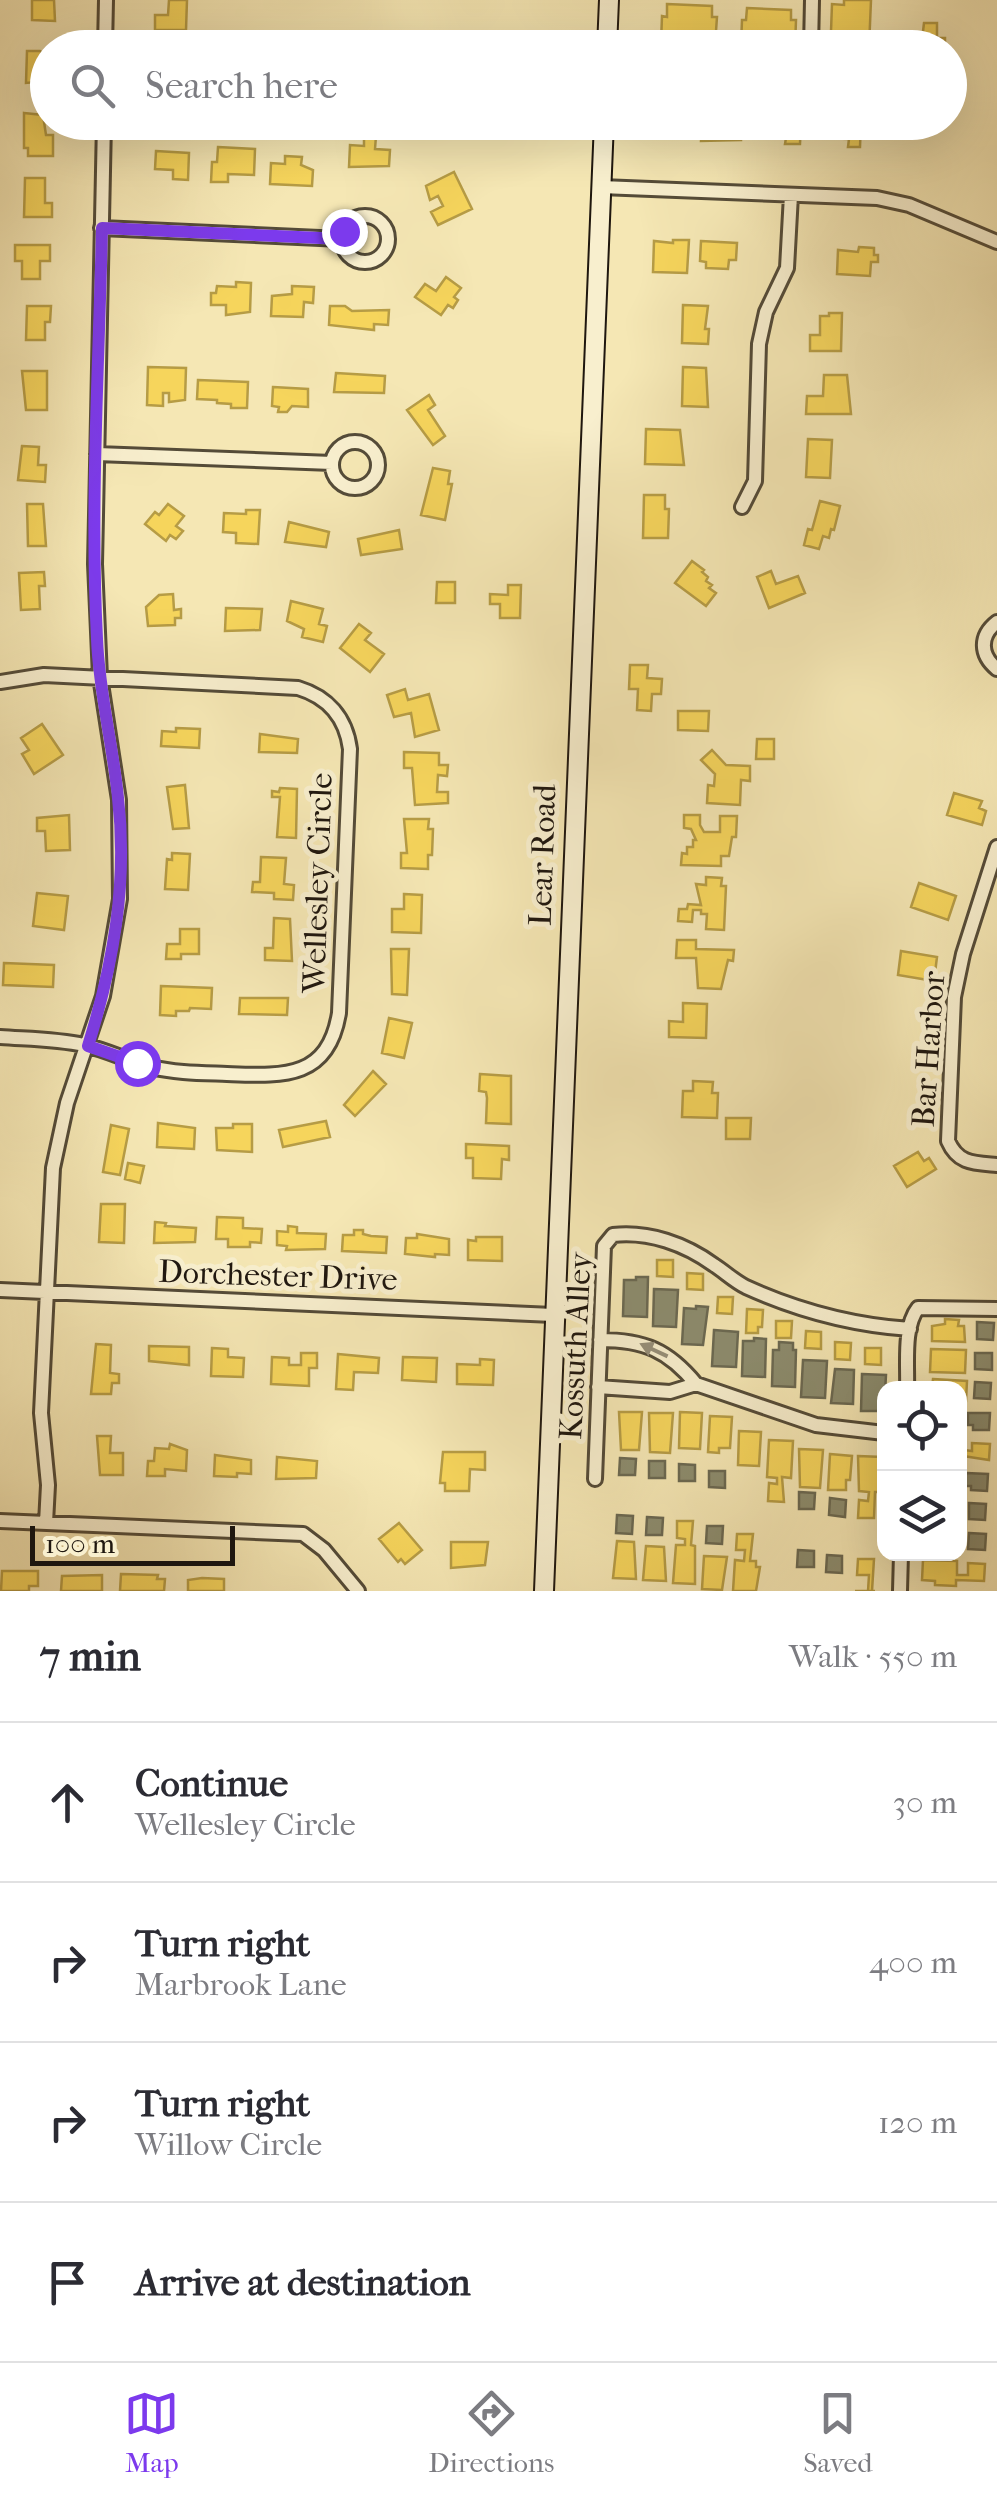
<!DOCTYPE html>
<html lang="en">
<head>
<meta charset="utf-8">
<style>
	body { margin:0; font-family:"IM FELL French Canon",serif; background:#f2f2f3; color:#2b2b33 }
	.controls { position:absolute; right:30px; bottom:30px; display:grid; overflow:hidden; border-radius:20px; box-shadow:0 10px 40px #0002 }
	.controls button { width:90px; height:90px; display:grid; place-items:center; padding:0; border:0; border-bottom:2px solid #e1e1e2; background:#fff; color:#2b2b33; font:50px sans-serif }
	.scale { position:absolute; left:30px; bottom:25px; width:205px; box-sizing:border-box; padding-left:10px; border:5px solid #1f170f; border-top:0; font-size:28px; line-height:35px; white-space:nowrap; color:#1f170f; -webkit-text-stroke:8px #f8efce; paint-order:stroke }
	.stop { position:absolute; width:30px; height:30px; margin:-22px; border:8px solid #7c3aed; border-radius:50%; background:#fff }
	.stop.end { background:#7c3aed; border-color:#fff; box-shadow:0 2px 10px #0008 }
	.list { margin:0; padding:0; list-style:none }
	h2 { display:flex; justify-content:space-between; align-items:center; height:130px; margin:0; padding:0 40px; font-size:42px }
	h2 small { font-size:32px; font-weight:400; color:#7c7c81 }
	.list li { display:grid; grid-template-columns:65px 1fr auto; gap:30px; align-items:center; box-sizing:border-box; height:160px; padding:0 40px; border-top:2px solid #e1e1e2 }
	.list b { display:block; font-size:38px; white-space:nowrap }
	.list p { margin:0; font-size:32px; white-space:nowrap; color:#7c7c81 }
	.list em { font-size:32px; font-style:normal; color:#7c7c81 }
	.icon { flex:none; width:55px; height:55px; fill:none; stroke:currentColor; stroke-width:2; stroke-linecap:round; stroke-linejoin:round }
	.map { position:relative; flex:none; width:997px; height:1591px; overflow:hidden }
	.search { position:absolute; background:#fff; box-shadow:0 10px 40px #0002; left:30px; right:30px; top:30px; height:110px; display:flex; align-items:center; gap:25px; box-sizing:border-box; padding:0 35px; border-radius:55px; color:#7c7c81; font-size:38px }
	.sheet { height:770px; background:#fff }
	nav { display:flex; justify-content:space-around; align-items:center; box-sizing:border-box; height:140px; border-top:2px solid #e1e1e2; background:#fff; font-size:28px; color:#7c7c81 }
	nav a { display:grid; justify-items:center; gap:5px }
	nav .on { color:#7c3aed }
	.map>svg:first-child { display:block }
	.homes { fill:#f6d55c; stroke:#b69c45; stroke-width:2.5 }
	.industry { fill:#8c8c6e; stroke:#6b6952; stroke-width:2.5 }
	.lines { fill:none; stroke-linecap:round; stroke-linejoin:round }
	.street-casing { stroke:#544b38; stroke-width:18 }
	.secondary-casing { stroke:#1f170f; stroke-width:22 }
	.street { stroke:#f8efce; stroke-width:12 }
	.secondary { stroke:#f8efce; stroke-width:18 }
	.oneway { fill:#968e78 }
	.route { stroke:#7c3aed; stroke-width:12 }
	.labels { text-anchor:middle; stroke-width:10; stroke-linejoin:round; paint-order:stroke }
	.street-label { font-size:32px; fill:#1f170f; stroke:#f8efce }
</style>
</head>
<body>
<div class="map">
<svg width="997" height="1591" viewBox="0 0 997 1591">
	<rect width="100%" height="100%" fill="#f5e7b4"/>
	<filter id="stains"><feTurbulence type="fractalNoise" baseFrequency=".002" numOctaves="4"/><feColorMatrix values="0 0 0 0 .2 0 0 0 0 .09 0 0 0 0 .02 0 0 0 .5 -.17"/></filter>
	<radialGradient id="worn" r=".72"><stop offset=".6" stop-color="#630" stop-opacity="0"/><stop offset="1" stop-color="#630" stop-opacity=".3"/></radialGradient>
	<path class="homes" d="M32,0H54L55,21L32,20Z
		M169,0H187L186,30H155V15H168Z
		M844,0H871L869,48H830V35H842V32L831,31L832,4L844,5Z
		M667,4L712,6V17H717L715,45L661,43L662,16L667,17Z
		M747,8L791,10V20H796L795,48L741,46L742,20H746Z
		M924,23H937V38H945V48H921Z
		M27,51H40L48,57V81L26,83Z
		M24,113L43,115L46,135H53V156H28V148H24Z
		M702,122H741V140L701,141Z
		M763,122H801L800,144H785L786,138L763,136Z
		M826,122H861L860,147H848L849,139L825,138Z
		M364,136H376L375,149L390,150L389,166L349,167L350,145L364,146Z
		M218,147L255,149L254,175L228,174V182H211L212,162H217Z
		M156,151L189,153L188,180L173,179V170L155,169Z
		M285,156L302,157L301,165L313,170L312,186L270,184L271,163L285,164Z
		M454,172L472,209L438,225L431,212L443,206L438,196L430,200L426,186Z
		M25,178H45V203H52V217H24Z
		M673,240H689L687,273L653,272L654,241L673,243Z
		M701,241L737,243L736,260H729L728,269L706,268V262L700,261Z
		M15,245H50V261H40V279H22V261H15Z
		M859,247L874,248V255H878V262H871L870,276L837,274L838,250L858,252Z
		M446,277L461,288L454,297L458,300L453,308L448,305L441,315L415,297L425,284L436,291Z
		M236,282L251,283L250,312L226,315V305H211V293H216L217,286L236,287Z
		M292,286L314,287L313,303L304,302L303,317L271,316L272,296L292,294Z
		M683,305L708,306L705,329H709L708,344L682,343Z
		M27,306H51L50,322H45V340H26Z
		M330,306H345L352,311L389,310L388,325L374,324V330L329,325Z
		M829,313H842L841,351H810V335H820V316H829Z
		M148,367L186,368L185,400L169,402V393H163V406L147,405Z
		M683,367L706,368L708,407L682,406Z
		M22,371H47V410H26Z
		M336,373L385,376L384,393L334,392Z
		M824,375H847L851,414H806L807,396H823Z
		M198,380L248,382L247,408H231V404L217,403V400L197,399Z
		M273,387L308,389V407L292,406L287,412H278L279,407L272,406Z
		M429,395L435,405L428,410L445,436L433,445L407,410Z
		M646,429L680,430L684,465L645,464Z
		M808,439L832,440L830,478L806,477Z
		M22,446L39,447L38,465H46L45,482L18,480Z
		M433,468L450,471L448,484H452L445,520L421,515Z
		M644,495H665V509H669L668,538H643Z
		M820,501L840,506L834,530L831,529L829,538L823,536L819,549L804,545L808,529L812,530Z
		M27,504H43L46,546H28Z
		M168,504L184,516L176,526L183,531L176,539L170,535L166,541L145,524L155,512L159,515Z
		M246,510H260L258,544L236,543V533L223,532L224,513L246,514Z
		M289,522L329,532L326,547L285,542Z
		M399,530L402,549L361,555L358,539Z
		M692,561L704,570L702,572L708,577L706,581L712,585L709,588L716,593L706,606L675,583Z
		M771,571L776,584L798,576L805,593L769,608L757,577Z
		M44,572L45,586H39L40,609L21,610L19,573Z
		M437,582H455V603H436Z
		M508,585H521L520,618H500V604H490V594L508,595Z
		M173,594L174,610L181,609V618H175V625L148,626L146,607L159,595Z
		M291,601L323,609L319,624L327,626L323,642L302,637L304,629L287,621Z
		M226,608L262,609L260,630L225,631Z
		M359,624L371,633L365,640L384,654L370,672L340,648Z
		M630,665H648L647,678L662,679L661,694H652L651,711L637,710L638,689H629Z
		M405,689L408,700L429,694L439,730L415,737L411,713L394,717L387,695Z
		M678,711H709L708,731L678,730Z
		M42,724L63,755L34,774L22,754L29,750L21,738Z
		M176,728L200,729L199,748L161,746L162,731L176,732Z
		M260,734L298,739L297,753L259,752Z
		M757,739H774V759H756Z
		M712,750L726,765L750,766V781L741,780L740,805L707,803L708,785L714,786L715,774L701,760Z
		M404,752L439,753V765H448L447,776L438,775L437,792H448V803L415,805L412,768H404Z
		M185,785L189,828L173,829L167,787Z
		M280,788L297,789L296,838L277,837L280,797H272V791L279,792Z
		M954,793L982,801L979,808L986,811L982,825L947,815Z
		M69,815L70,850L46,851L45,831H37V818Z
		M684,815H700V825L704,832H720V816H737L736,837H732L729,856H721V866L681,865L682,853L687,854V847H693V840H696L691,829L684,828Z
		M404,819H429L428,829H433L432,855H428V869L401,868V853H407Z
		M172,853L190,854L188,890L165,889L167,859L172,860Z
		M261,857L286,858L284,884L294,885L293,900L274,899V893L252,892L253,882H260Z
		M706,877L722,878L721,886H726L724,930L706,929L707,914H701V910H693L692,922L678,921L679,909H687L688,904L701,905L696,884L706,885Z
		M919,883L956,896L948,920L911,907Z
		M37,893L68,896L64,930L33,926Z
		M404,894L422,895L421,933L392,932V909H404Z
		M274,918L290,919L292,961L265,960V948H273Z
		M180,929H199V954H181V959H166L167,944H180Z
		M677,940H696V949L734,950L733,961L728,960L721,989L698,988L696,958H676Z
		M391,949H409L407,995L392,994Z
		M901,951L937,957L934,981L898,975Z
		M4,963L54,965L53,987L3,985Z
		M161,986L212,988L211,1009L190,1008L189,1011H176V1016L160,1015Z
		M240,998H288L287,1015L239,1014Z
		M683,1003L707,1004L706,1038L669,1037V1021L683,1022Z
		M389,1018L412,1023L404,1058L382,1053Z
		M373,1071L386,1084L355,1116L344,1105Z
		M480,1074L511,1076V1124L486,1123L487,1098L486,1092L479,1091Z
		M693,1081L713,1082L712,1093H718L717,1118L682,1117L683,1091H693Z
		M726,1118H751L750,1139H726Z
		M326,1121L330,1137L283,1147L279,1130Z
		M158,1123L195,1128L194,1149L157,1147Z
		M233,1124H252V1152L217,1150L216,1128H233Z
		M111,1125L129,1129L120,1175L103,1172Z
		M466,1144L509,1146V1160L502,1159L501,1179L473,1178V1158H466Z
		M918,1152L924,1161L929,1158L936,1169L907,1187L894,1166Z
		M128,1163L144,1166L140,1183L125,1179Z
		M101,1204H125L124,1243L99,1242Z
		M217,1217L243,1218V1228L262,1229L261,1243L250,1242V1247H228V1239H216Z
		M155,1222L166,1223L165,1226L196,1228L195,1242L154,1243Z
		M288,1226L297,1227V1233L326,1234L325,1249L286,1250L287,1246L277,1245V1231L288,1232Z
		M354,1230H363V1234L371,1236L387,1237L386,1253L342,1251L343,1235H354Z
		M417,1234L449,1239V1255L435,1254V1257L405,1254L406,1238H417Z
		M476,1237H502V1261L468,1260V1240L476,1241Z
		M657,1260H673V1277L657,1276Z
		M687,1273L703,1274V1290L687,1289Z
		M718,1297H733L732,1314L717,1313Z
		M747,1309L763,1310L762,1327H758V1333H746Z
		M945,1319L959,1320L958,1326H964L965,1342L932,1341V1326L945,1324Z
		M776,1321H792L791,1338H776Z
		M806,1331L821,1332V1349L805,1348Z
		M835,1342L851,1343L850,1360L835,1359Z
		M96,1344L111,1345L110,1373L119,1374V1383H112L111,1394H91Z
		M149,1346L189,1347V1365L149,1361Z
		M212,1348L228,1349V1357L244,1358L243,1377L211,1376Z
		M865,1348H881V1365L865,1364Z
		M931,1349L966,1350L965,1373L930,1372Z
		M301,1353H317V1368H309V1386L271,1384L272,1357L289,1358V1365H301Z
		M338,1354L379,1358L378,1373L354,1372L353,1390L336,1389Z
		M403,1357L437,1358L436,1382L402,1380Z
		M480,1359L494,1360L493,1385L457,1384V1364L480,1365Z
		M933,1379L967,1381L966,1401H960V1388H932Z
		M619,1412H642L639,1450H621Z
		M680,1412L702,1413L700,1449L679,1448Z
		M649,1413H673L670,1453L650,1452Z
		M710,1416L732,1417L730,1448H719V1453L708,1452Z
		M739,1431L761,1432L759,1466L738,1465Z
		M97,1436H111L110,1453H123V1475H100Z
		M769,1440L793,1441L791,1478L782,1477L784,1502L768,1501L769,1483L777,1484V1478L767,1477Z
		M960,1441H964V1450L972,1451V1443L990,1444L989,1460L963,1456V1464H960Z
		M170,1444L187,1450L186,1471L165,1469V1476H147L148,1461H154L155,1448L169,1449Z
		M799,1449L823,1450L820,1488L800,1487Z
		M443,1452H485V1470L470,1469L469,1491H445V1483H440Z
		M830,1454L852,1456L850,1480H846V1490H828Z
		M215,1455L251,1460V1474L237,1473V1477L214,1476Z
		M858,1456L882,1457L880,1492H875L874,1518H858L859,1500L868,1501L869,1492L859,1491Z
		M277,1457L317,1461L316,1478L276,1479Z
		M677,1521H693L691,1545L695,1546V1584L673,1583L676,1545H685V1539L677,1538Z
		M399,1523L422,1550L405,1564L401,1559L398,1562L379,1539Z
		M737,1534H753L750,1561H756V1567H760L756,1591H733L735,1560L744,1561L745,1550H736Z
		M617,1541L634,1542L636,1579L613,1578Z
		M451,1542H488L485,1565L451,1568Z
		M646,1546L664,1547L666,1581L643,1580Z
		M704,1556L727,1557L722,1590L702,1589Z
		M858,1559H874L872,1591H875H855H868L869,1575H857Z
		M923,1560L957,1561V1575H968V1563L985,1564L984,1581L956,1580V1586L935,1585V1581L922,1580Z
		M2,1571H38V1586H29V1591H1Z
		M121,1574L158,1575L157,1579H165L164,1591H120Z
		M102,1575V1591H61L62,1576Z
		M202,1578L224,1579V1591H188V1580Z"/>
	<path class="industry" d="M636,1277H648L647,1317L623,1316L624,1280H636Z
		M654,1289L678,1290L676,1327L653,1326Z
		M696,1306L708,1307L703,1345L682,1344L684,1308L696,1309Z
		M977,1322L994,1323L993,1340L977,1339Z
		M714,1330L738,1332L736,1367L712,1366Z
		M754,1338L766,1339L765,1377L742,1376L743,1341H754Z
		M779,1342L793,1343V1350H796L795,1387L772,1386L773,1350H779Z
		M975,1353H992V1370L975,1369Z
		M803,1360L827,1361L825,1398L801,1397Z
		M835,1369L854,1370L853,1404L831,1403Z
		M862,1374L886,1375L884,1411H861Z
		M975,1382L991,1383L990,1399L974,1398Z
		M968,1413H990L989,1430H973V1425H968Z
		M620,1458L636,1459L635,1475H619Z
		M649,1461H665V1478H649Z
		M679,1464L695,1465V1481H679Z
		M709,1471H725V1488L709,1487Z
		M966,1473L988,1474L987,1491L971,1490V1486H965Z
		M799,1492L815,1493L814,1509H799Z
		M830,1498L846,1500L845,1517L829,1515Z
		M969,1503L986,1504L985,1520L969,1519Z
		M617,1515L633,1516L632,1534L616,1533Z
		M647,1517L663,1518L662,1535H646Z
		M707,1526H723L722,1544L706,1543Z
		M969,1533L986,1534L985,1550L968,1549Z
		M798,1550L814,1551V1567H797Z
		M827,1555L842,1556V1573L826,1572Z"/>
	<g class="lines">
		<defs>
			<path id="street" d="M105,48L106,0
				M811,48L812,0
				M601,187L877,198L909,205L997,242
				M342 239a23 23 0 1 1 46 0a23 23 0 1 1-46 0Z
				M101,228L342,239
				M332 465a23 23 0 1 1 46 0a23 23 0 1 1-46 0Z
				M97,454L332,463
				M742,507L755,481L759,344L766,312L787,268L791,195
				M997,622C979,636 980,655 997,669
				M0,682L44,675L298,688C328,697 346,718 350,749L339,1013C328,1080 282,1076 227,1074C202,1073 176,1073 151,1067C128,1061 107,1050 84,1045C57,1039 28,1039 0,1037
				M997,847L963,954L954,997L948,1141C958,1164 974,1163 997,1165
				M0,1290L553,1315
				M600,1340C644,1340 668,1350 696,1384
				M598,1387L670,1392L696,1384L816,1425L884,1433
				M907,1388C908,1365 903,1327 918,1308L997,1309
				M595,1479L604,1246L613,1235C649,1231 685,1244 714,1265C725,1272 734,1281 746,1287C799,1311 852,1325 910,1329
				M0,1521L303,1534L324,1550L358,1591
				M46,1523L48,1485L41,1413L53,1168L67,1103L103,996L120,899L119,800L100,677L95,564L104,122
				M900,1591L901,1554"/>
			<path id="secondary" d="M607,48L609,0
				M544,1591L604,122"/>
		</defs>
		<use href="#street" class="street-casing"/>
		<use href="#secondary" class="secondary-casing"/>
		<use href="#street" class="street"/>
		<use href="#secondary" class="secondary"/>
	</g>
	<defs><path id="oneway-solid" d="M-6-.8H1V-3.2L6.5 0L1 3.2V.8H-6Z" transform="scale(2.5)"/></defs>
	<use class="oneway" href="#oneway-solid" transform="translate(654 1350) rotate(-155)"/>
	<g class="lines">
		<path class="route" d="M137,1063L88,1046C113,965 128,883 118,798C113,745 99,693 97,639C90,503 99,364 102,228L342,239L344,231"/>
	</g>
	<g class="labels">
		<g class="street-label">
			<text transform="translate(542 855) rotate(-88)" y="11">Lear Road</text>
			<text transform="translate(317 883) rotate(-88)" y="11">Wellesley Circle</text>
			<text transform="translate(928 1049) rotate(-86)" y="11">Bar Harbor</text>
			<text transform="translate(278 1275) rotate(2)" y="11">Dorchester Drive</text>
			<text transform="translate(575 1346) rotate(-87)" y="11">Kossuth Alley</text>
		</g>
	</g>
	<rect width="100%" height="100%" filter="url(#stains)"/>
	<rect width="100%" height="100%" fill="url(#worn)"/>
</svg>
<div class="controls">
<button><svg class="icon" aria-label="locate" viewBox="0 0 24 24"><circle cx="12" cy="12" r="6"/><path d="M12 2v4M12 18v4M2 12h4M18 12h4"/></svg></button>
<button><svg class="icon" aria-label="layers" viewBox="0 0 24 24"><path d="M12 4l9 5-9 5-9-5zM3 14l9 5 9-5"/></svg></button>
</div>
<div class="scale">100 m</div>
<div class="stop" style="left:137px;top:1063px"></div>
<div class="stop end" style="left:344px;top:231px"></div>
<div class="search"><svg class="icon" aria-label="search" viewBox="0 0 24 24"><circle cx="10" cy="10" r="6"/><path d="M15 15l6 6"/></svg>Search here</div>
</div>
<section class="sheet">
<h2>7 min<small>Walk · 550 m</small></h2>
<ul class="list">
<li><svg class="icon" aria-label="ahead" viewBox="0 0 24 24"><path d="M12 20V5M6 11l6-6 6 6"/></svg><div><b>Continue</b><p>Wellesley Circle</p></div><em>30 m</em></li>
<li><svg class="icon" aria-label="right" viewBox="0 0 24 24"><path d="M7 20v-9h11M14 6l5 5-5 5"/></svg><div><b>Turn right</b><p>Marbrook Lane</p></div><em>400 m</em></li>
<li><svg class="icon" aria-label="right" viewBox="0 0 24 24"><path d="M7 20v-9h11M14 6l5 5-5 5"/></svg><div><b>Turn right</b><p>Willow Circle</p></div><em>120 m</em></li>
<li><svg class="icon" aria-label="arrive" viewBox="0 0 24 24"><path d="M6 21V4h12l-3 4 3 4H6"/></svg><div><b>Arrive at destination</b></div></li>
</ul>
</section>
<nav>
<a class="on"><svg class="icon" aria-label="map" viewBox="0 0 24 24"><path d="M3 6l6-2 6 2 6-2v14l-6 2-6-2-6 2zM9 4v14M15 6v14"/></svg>Map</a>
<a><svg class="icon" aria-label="directions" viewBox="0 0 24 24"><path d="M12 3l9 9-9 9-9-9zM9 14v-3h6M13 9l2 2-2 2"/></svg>Directions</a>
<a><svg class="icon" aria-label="saved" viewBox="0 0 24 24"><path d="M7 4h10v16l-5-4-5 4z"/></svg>Saved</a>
</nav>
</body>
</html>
